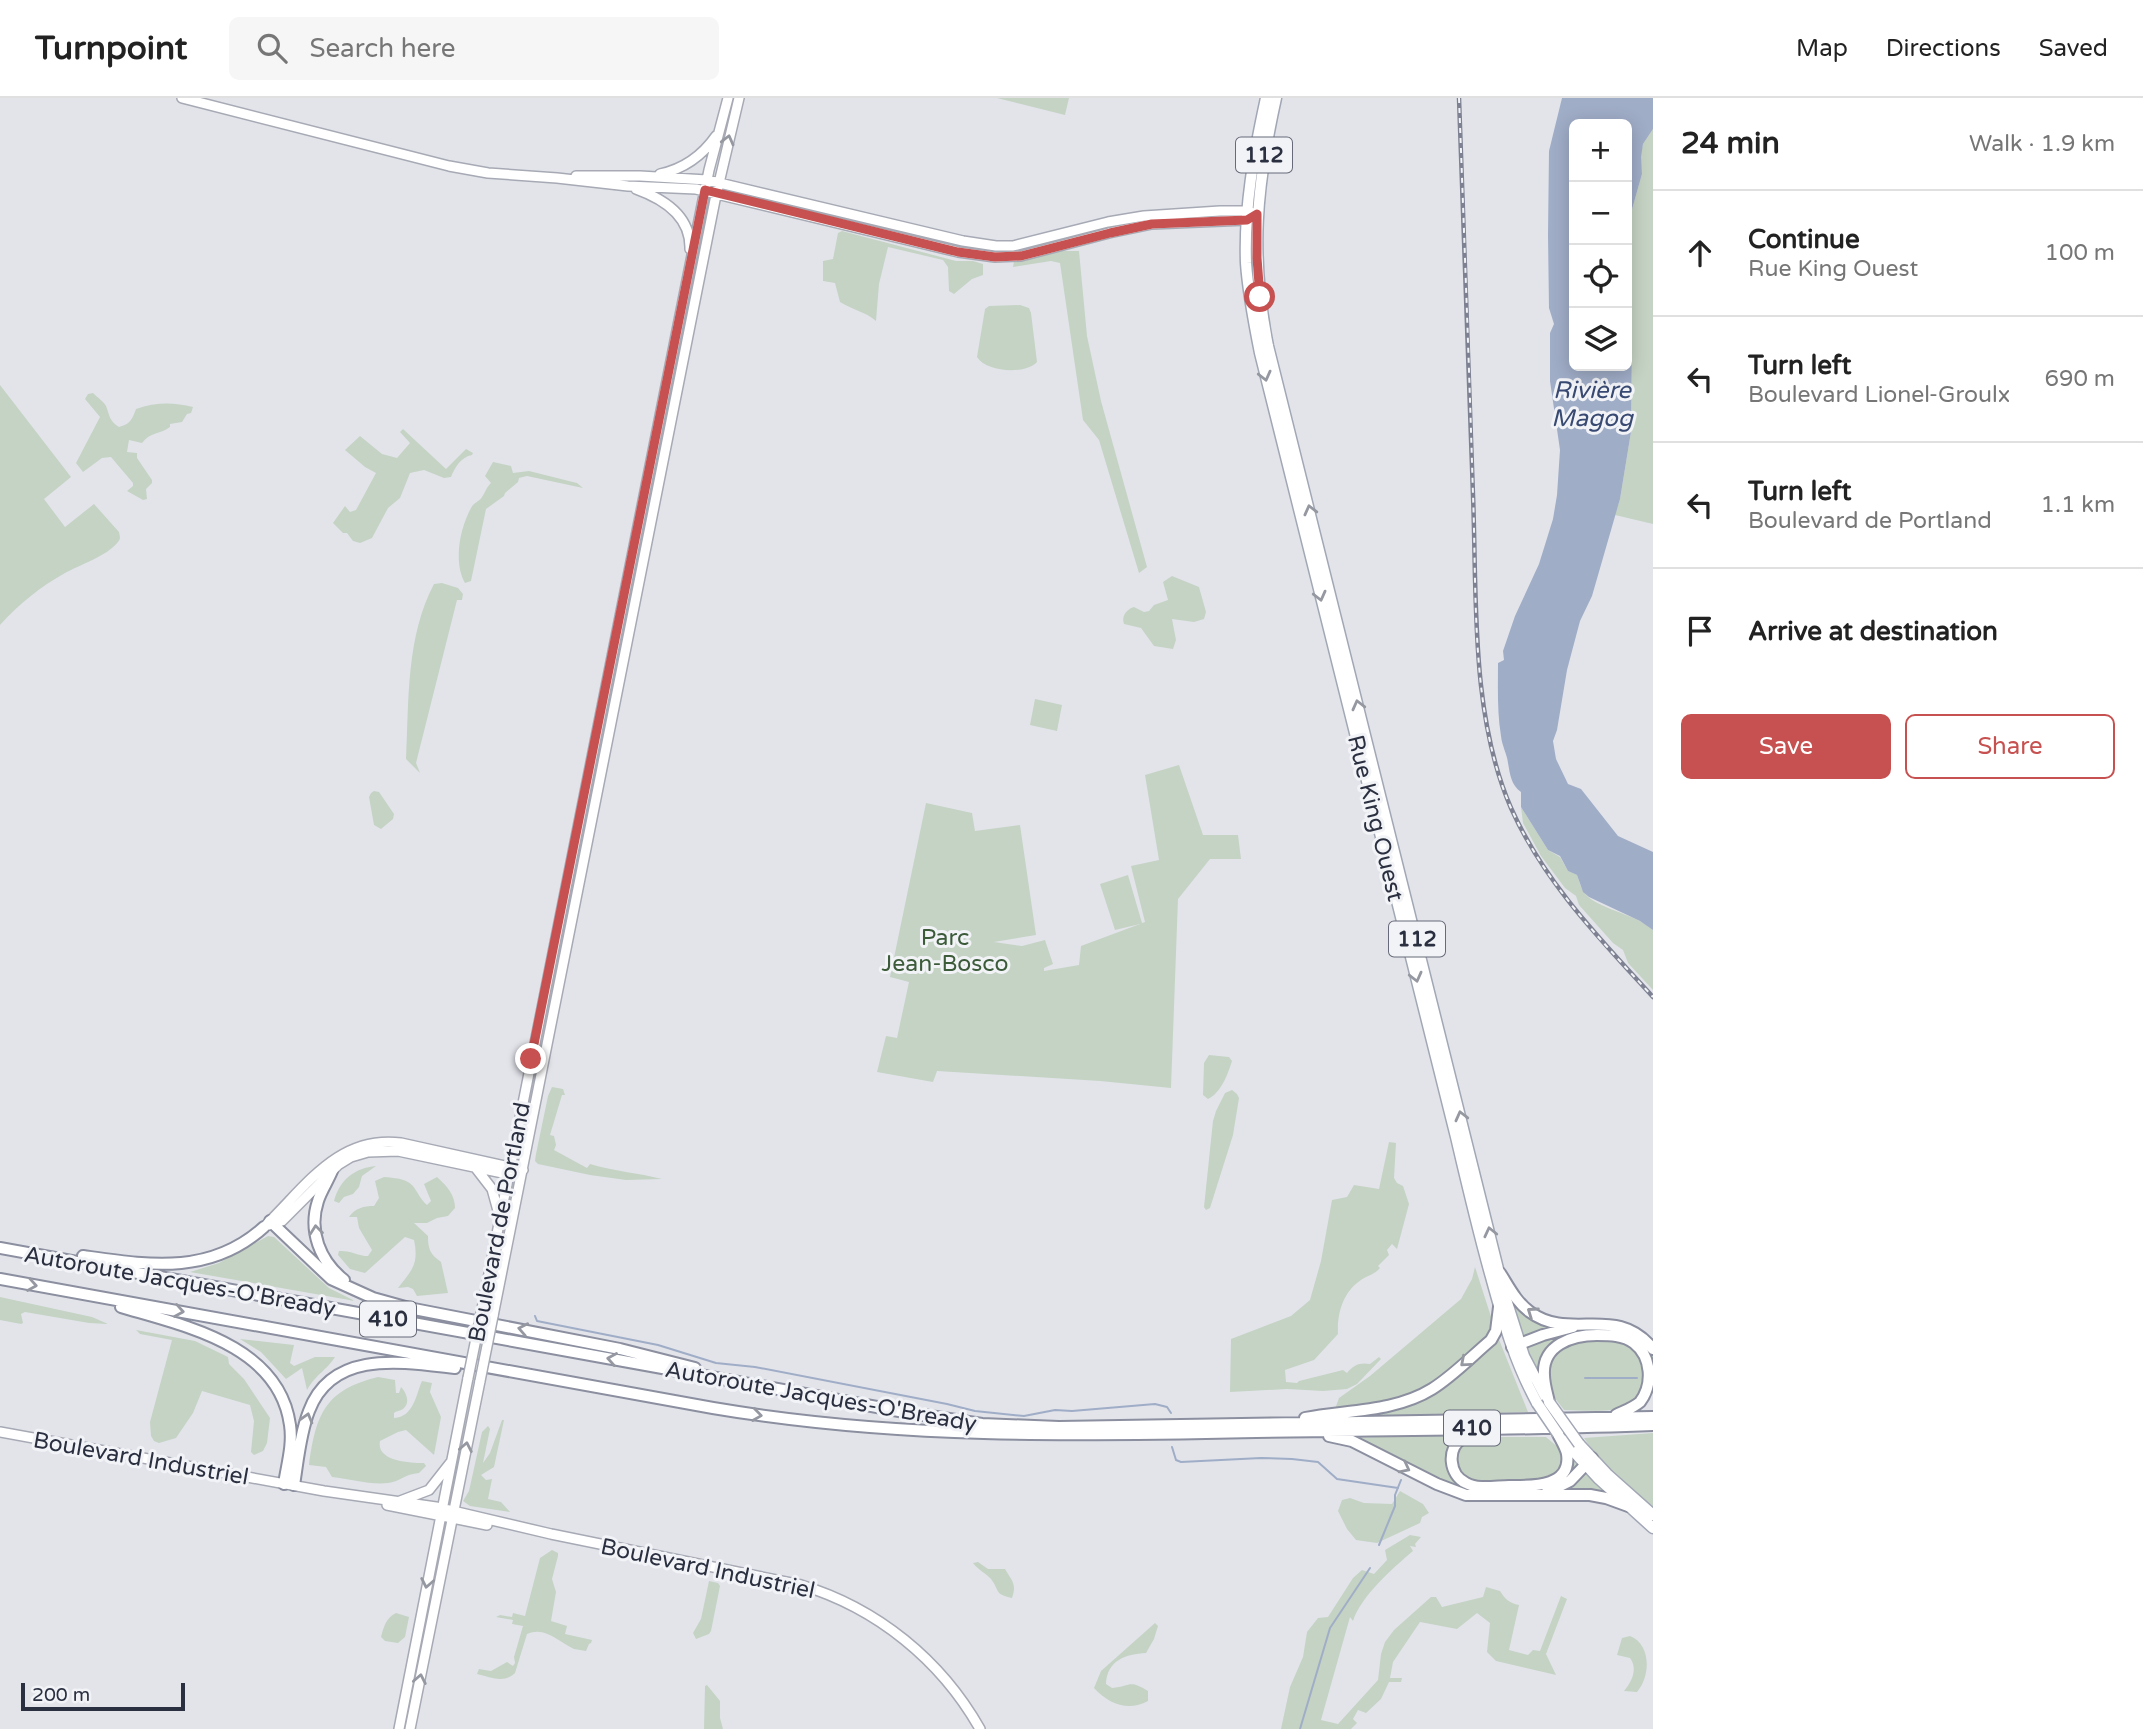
<!DOCTYPE html>
<html lang="en">
<head>
<meta charset="utf-8">
<style>
	body { margin:0; font-family:"Varela Round",sans-serif; background:#f6f6f6; color:#222 }
	.controls { position:absolute; right:21px; top:21px; display:grid; overflow:hidden; border-radius:10px; box-shadow:0 4px 18px #0003 }
	.controls button { width:63px; height:63px; display:grid; place-items:center; padding:0; border:0; border-bottom:2px solid #e0e0e0; background:#fff; color:#222; font:35px sans-serif }
	.scale { position:absolute; left:21px; bottom:18px; width:164px; box-sizing:border-box; padding-left:7px; border:4px solid #2b3041; border-top:0; font-size:19px; line-height:24px; white-space:nowrap; color:#2b3041; -webkit-text-stroke:5px #f2f3f7; paint-order:stroke }
	.stop { position:absolute; width:21px; height:21px; margin:-16px; border:5px solid #c65150; border-radius:50%; background:#fff }
	.stop.end { background:#c65150; border-color:#fff; box-shadow:0 2px 7px #0008 }
	.list { margin:0; padding:0; list-style:none }
	h2 { display:flex; justify-content:space-between; align-items:center; height:91px; margin:0; padding:0 28px; font-size:30px }
	h2 small { font-size:23px; font-weight:400; color:#767676 }
	.list li { display:grid; grid-template-columns:46px 1fr auto; gap:21px; align-items:center; box-sizing:border-box; height:126px; padding:0 28px; border-top:2px solid #e0e0e0 }
	.list b { display:block; font-size:26px; white-space:nowrap }
	.list p { margin:0; font-size:23px; white-space:nowrap; color:#767676 }
	.list em { font-size:23px; font-style:normal; color:#767676 }
	.actions { display:flex; gap:14px; padding:21px 28px }
	.actions a { flex:1; padding:16px 0; border:2px solid #c65150; border-radius:10px; text-align:center; font-size:24px; color:#c65150 }
	.actions .main { background:#c65150; color:#fff }
	.icon { flex:none; width:38px; height:38px; fill:none; stroke:currentColor; stroke-width:2; stroke-linecap:round; stroke-linejoin:round }
	.map { position:relative; flex:none; width:1653px; height:1631px; overflow:hidden }
	header { display:flex; align-items:center; gap:42px; box-sizing:border-box; height:98px; padding:0 35px; background:#fff; border-bottom:2px solid #e0e0e0 }
	header strong { font-size:33px }
	nav { display:flex; gap:38px; margin-inline-start:auto; font-size:24px }
	.search { width:490px; height:63px; background:#f6f6f6; display:flex; align-items:center; gap:18px; box-sizing:border-box; padding:0 24px; border-radius:10px; color:#767676; font-size:26px }
	main { display:flex }
	aside { flex:1; background:#fff }
	.map>svg:first-child { display:block }
	.green { fill:#c5d3c4 }
	.water { fill:#a0adc7; fill-rule:evenodd }
	.lines { fill:none; stroke-linecap:round; stroke-linejoin:round }
	.stream { stroke:#a0adc7; stroke-width:2 }
	.secondary-casing { stroke:#a7aab4; stroke-width:12 }
	.primary-casing { stroke:#a2a7b5; stroke-width:13 }
	.highway-casing { stroke:#8b8f9f; stroke-width:14 }
	.secondary { stroke:#fff; stroke-width:9 }
	.primary { stroke:#fff; stroke-width:10 }
	.highway { stroke:#fff; stroke-width:10 }
	.rail-casing { stroke:#7d8192; stroke-width:4.5 }
	.rail { stroke:#f2f3f7; stroke-width:2; stroke-dasharray:5; stroke-linecap:butt }
	.secondary-bridge-casing { stroke:#a7aab4; stroke-width:12; stroke-linecap:butt }
	.primary-bridge-casing { stroke:#a2a7b5; stroke-width:13; stroke-linecap:butt }
	.secondary-bridge { stroke:#fff; stroke-width:9 }
	.primary-bridge { stroke:#fff; stroke-width:10 }
	.oneway { stroke:#9598a0 }
	.route { stroke:#c65150; stroke-width:9 }
	.labels { text-anchor:middle; stroke-width:6; stroke-linejoin:round; paint-order:stroke }
	.shield { fill:#f2f3f7; stroke:#676a78; stroke-width:2 }
	.shield-label { font-size:21px; font-weight:bold; fill:#2b3041 }
	.street-label { font-size:23px; fill:#2b3041; stroke:#f2f3f7 }
	.park-label { font-size:23px; fill:#3b5b39; stroke:#f2f3f7 }
	.water-label { font-size:24px; font-style:italic; fill:#384972; stroke:#f2f3f7 }
</style>
</head>
<body>
<header>
<strong>Turnpoint</strong>
<div class="search"><svg class="icon" aria-label="search" viewBox="0 0 24 24"><circle cx="10" cy="10" r="6"/><path d="M15 15l6 6"/></svg>Search here</div>
<nav><a>Map</a><a>Directions</a><a>Saved</a></nav>
</header>
<main>
<div class="map">
<svg width="1653" height="1631" viewBox="0 0 1653 1631">
	<rect width="100%" height="100%" fill="#e2e4ea"/>
	<path class="green" d="M997,0H1069L1065,17Z
		M1653,31V426L1615,417L1620,401L1631,334L1632,245L1627,170V129L1642,76L1640,59L1643,46Z
		M842,133L956,163H973L983,166V177L972,181L954,196L949,193L948,169L943,162L888,149L879,186L876,223C866,214 853,212 840,204L835,185L823,183V163L833,161L838,135Z
		M1062,153H1079L1087,238L1101,303L1147,469L1139,475L1099,342L1083,322L1060,165L1051,163L1013,169L1014,163Z
		M1020,207L1029,210L1031,215L1037,264C1025,277 986,274 977,259L985,211L989,208Z
		M0,287L71,379L44,401L65,429L94,406L119,434C120,440 121,440 118,444C107,458 80,467 65,475C40,489 19,506 0,527Z
		M93,295C97,299 104,304 106,308C110,318 109,323 119,329C130,326 132,322 136,311C156,304 173,304 193,309L191,315L187,316L182,324L170,326V329C161,336 150,334 142,345L129,342L127,354L137,355V360L152,382V385L146,391L147,401L143,402L127,393L133,388V385L111,359L102,360L83,374L76,365L100,319L85,301L88,296Z
		M403,331L446,371L466,351L473,355L472,357C461,359 455,369 451,379L444,380L424,372L410,375L400,400L388,410L372,440L360,445L353,443L347,435H343L333,425L345,408L350,414L356,412L376,375L365,369L345,352L360,338L382,356L397,360L410,345L400,334Z
		M493,364L511,368L513,375L529,373L577,385L583,390L527,378L519,380L518,384L505,395L504,398L486,411L471,483L465,485C453,464 460,430 471,410C474,404 479,404 482,399C486,393 486,390 491,385L485,378Z
		M1172,478L1199,489L1206,514L1204,521L1194,524L1172,521L1176,542L1173,551L1154,548L1141,530L1124,526C1121,518 1127,511 1134,509L1144,514L1149,513L1154,507L1168,502L1163,484Z
		M442,485L458,490L463,496L462,502H457L416,665L420,675L406,661C409,602 406,539 434,486Z
		M1035,601L1062,607L1057,633L1030,627Z
		M1179,667L1203,737H1238L1241,761H1210L1178,801L1171,990L1100,983L937,973L933,984L877,974L886,938L897,940L909,884L890,879L926,705L972,715L975,733L1020,727L1036,837L994,844L1022,848L1045,842L1053,866L1044,870V873L1079,867L1081,848L1140,826L1115,832L1100,786L1128,777L1142,825L1145,824L1131,768L1159,762L1145,677Z
		M374,693L379,694L394,716L393,721L381,731L374,727L369,699L371,695Z
		M1521,709L1548,752L1560,759L1568,773L1577,777C1579,782 1580,788 1583,793C1594,811 1638,816 1653,832V892L1628,865L1623,852L1613,845L1579,807L1576,798L1565,790L1541,758L1523,725Z
		M1209,957L1229,959L1232,963C1228,976 1221,995 1208,1001L1203,997L1204,965Z
		M552,989L563,991L565,997H562L550,1037L554,1038L556,1047L554,1052L587,1070L590,1066C614,1073 638,1075 662,1081L626,1082L590,1077L538,1066L535,1063L536,1056L548,998Z
		M1232,992L1237,996L1239,1000L1233,1037L1210,1110L1206,1112L1204,1109L1213,1023L1216,1013L1225,995Z
		M1389,1044L1396,1045L1394,1080L1397,1085L1403,1088L1409,1106L1397,1151L1392,1146L1387,1152L1389,1157L1378,1168L1380,1170C1374,1177 1368,1177 1361,1182C1343,1194 1337,1215 1338,1236L1314,1262L1285,1272L1286,1284L1297,1285L1299,1283L1343,1272L1347,1275C1353,1267 1360,1264 1370,1266L1379,1259L1381,1261L1357,1286L1347,1291L1323,1293L1287,1291L1230,1294L1231,1241L1291,1218L1310,1202L1321,1163L1332,1102L1347,1099L1354,1087L1379,1091Z
		M376,1068L362,1078L359,1089L353,1096L344,1099L339,1105L334,1103C340,1081 355,1070 376,1068Z
		M384,1079C394,1080 405,1080 412,1087C418,1094 420,1101 427,1107L431,1103L424,1086L437,1079C447,1088 455,1097 455,1110L448,1118L437,1120L427,1125H414L428,1138C428,1151 430,1156 441,1164L448,1195L417,1198L413,1191L408,1189L398,1190C412,1172 419,1166 414,1142L405,1139L365,1175L350,1171L338,1157L339,1153C350,1152 358,1158 368,1158L372,1152L359,1130L357,1119H349C355,1110 364,1108 374,1108L379,1100L375,1083Z
		M268,1138L274,1139L329,1190L355,1203L190,1174L219,1165Z
		M1475,1169L1494,1228L1491,1235L1484,1243L1431,1287C1403,1304 1367,1306 1335,1311L1339,1300L1370,1278L1461,1201L1472,1181Z
		M0,1199L92,1219L108,1226L89,1225L25,1214L21,1216L23,1225L21,1226L0,1222Z
		M1511,1201L1526,1216L1605,1230L1645,1246L1653,1257V1274L1646,1251C1604,1239 1554,1212 1538,1273L1524,1244Z
		M136,1232L195,1243L228,1259L229,1266L244,1281L270,1320L267,1345L263,1353L254,1357L251,1354L254,1323L250,1307L202,1293L193,1315L176,1340L159,1345L154,1343L151,1338L150,1324L172,1242L140,1236Z
		M1498,1239L1528,1314L1316,1321L1419,1302Z
		M240,1241L294,1247L290,1265L294,1268L315,1259H335C326,1273 317,1275 307,1292L302,1270L286,1281L261,1254Z
		M1605,1241C1614,1243 1625,1242 1632,1248C1646,1260 1651,1290 1635,1303C1617,1317 1585,1312 1564,1312C1560,1306 1554,1300 1551,1294C1541,1272 1554,1247 1577,1242C1586,1241 1596,1242 1605,1241Z
		M378,1279L395,1282L396,1295H399L401,1289C406,1294 411,1305 403,1311C400,1313 396,1313 394,1315V1320C414,1319 416,1296 422,1283L432,1285L430,1294L441,1319L434,1357L406,1332L398,1334L380,1343C376,1363 409,1365 424,1365L426,1368L419,1375C405,1376 399,1384 388,1385C370,1387 350,1381 332,1379L326,1369L309,1367C316,1316 325,1292 378,1279Z
		M502,1322H504L494,1369L481,1377L486,1382L492,1381L488,1401L501,1404L510,1414L470,1408L463,1403L469,1393L482,1334L488,1328L490,1331L483,1365L490,1355Z
		M1653,1335V1409L1599,1362L1584,1340Z
		M1460,1336L1453,1380L1544,1391L1570,1360L1610,1397L1478,1396L1449,1389L1351,1340Z
		M1474,1339H1546L1559,1350L1562,1360L1561,1368L1555,1377L1544,1383L1475,1384L1460,1377L1455,1361L1459,1349Z
		M1400,1393L1423,1406L1429,1415L1422,1419L1420,1425L1377,1445L1356,1442L1347,1431L1338,1413L1342,1402L1350,1400L1364,1405L1392,1406Z
		M1410,1437L1421,1439L1415,1446L1416,1449L1410,1448L1413,1453C1393,1470 1361,1498 1353,1523L1350,1519L1321,1622L1338,1626L1378,1582L1381,1556L1385,1544L1394,1532L1431,1499H1436L1442,1509L1483,1499L1486,1489L1500,1493C1505,1501 1509,1505 1519,1507L1509,1552L1528,1557L1533,1552L1540,1553L1561,1498L1567,1501L1546,1556L1556,1577L1496,1563L1487,1554L1490,1525L1477,1515L1457,1531L1420,1524L1393,1564L1390,1580H1402L1401,1584H1389L1381,1601L1366,1615L1358,1612L1353,1621L1357,1625L1351,1631H1281L1290,1589L1303,1559L1307,1534L1318,1520L1328,1519L1353,1480L1362,1472L1374,1476L1387,1462L1385,1452Z
		M552,1452L558,1455V1458L552,1481L556,1494L551,1523L567,1528L565,1536L592,1542L591,1545L589,1546L586,1553C582,1552 578,1552 574,1551C558,1544 546,1528 527,1536L515,1575C504,1586 490,1579 477,1576L479,1571L491,1573L507,1564L513,1568L515,1565L514,1559L523,1528L512,1526L513,1522L496,1519L500,1517L512,1519L513,1515L525,1518L540,1460Z
		M978,1464L988,1471H1005C1012,1483 1017,1486 1012,1500C994,1496 1000,1493 991,1481C986,1475 978,1472 973,1465Z
		M709,1483L718,1485L720,1488L711,1533L709,1536L696,1541L693,1535L701,1521Z
		M396,1515L409,1519L405,1539L398,1545L385,1543L381,1539C384,1528 386,1520 396,1515Z
		M1155,1525L1158,1528L1154,1541L1146,1555C1126,1556 1107,1562 1106,1586L1112,1590C1131,1588 1129,1581 1148,1593V1603C1128,1614 1109,1606 1094,1590L1101,1573Z
		M1630,1538C1651,1546 1651,1578 1637,1594L1624,1593C1632,1583 1638,1571 1630,1560L1617,1557L1622,1540Z
		M707,1587L720,1603V1620L723,1631H704L705,1588Z"/>
	<path class="water" d="M1562,0H1653V31L1643,46L1641,59L1642,76L1627,129V170L1632,245L1631,334L1620,401L1592,498L1580,523L1567,572L1557,632L1553,643L1556,661L1568,686L1581,691L1618,738L1653,754V832L1640,823L1589,799L1583,794L1577,777L1568,773L1560,758L1548,752L1521,709V694C1511,687 1510,676 1508,665C1507,656 1502,648 1501,638C1497,614 1498,589 1498,565L1504,562L1503,553L1515,518L1539,466L1553,421L1557,397L1560,352L1550,283V235L1554,226L1549,210L1548,137L1549,53ZM1574,26H1627V268H1574Z"/>
	<g class="lines">
		<path class="stream" d="M535,1218L537,1223L658,1247L716,1265L755,1269L947,1306L975,1313L1024,1318L1055,1312L1072,1313L1155,1306L1167,1309L1171,1315
			M1585,1280H1637
			M1172,1349L1176,1362L1181,1364L1261,1360L1292,1361L1318,1364L1337,1381L1398,1390
			M1379,1447L1395,1408V1397L1401,1382
			M1300,1631L1330,1530L1370,1470"/>
		<defs>
			<path id="secondary" d="M182,0L449,68L488,75L557,80L628,88L696,91L958,154L995,159L1021,158L1109,135L1152,126L1247,122L1250,120
				M660,76C683,71 702,58 716,38
				M576,78H640L707,82L963,143L996,148H1013L1108,124L1144,118L1220,113H1247L1254,115
				M636,91C664,101 691,118 690,151
				M475,1069L492,1091L500,1120
				M267,1126C307,1087 339,1037 401,1045L523,1072
				M269,1127L282,1123L338,1067L351,1059L368,1054L398,1053L512,1077
				M481,1216L709,72L728,0
				M493,1218L715,102L739,0
				M0,1334L324,1393L436,1409L551,1436L801,1487C877,1510 941,1562 980,1631
				M400,1403L429,1392L451,1364
				M387,1407L487,1427
				M399,1631L468,1280
				M410,1631L480,1283"/>
			<path id="primary" d="M1266,0C1254,55 1244,109 1246,165C1248,195 1254,225 1260,255L1456,1039C1467,1086 1478,1133 1491,1179C1503,1223 1515,1265 1537,1305
				M1276,0C1256,90 1250,157 1268,248L1504,1195L1524,1258L1546,1300
				M1563,1342L1599,1381L1653,1430
				M1579,1346L1607,1376L1653,1417"/>
			<path id="highway" d="M332,1073C328,1083 321,1093 318,1103C308,1133 320,1163 344,1182
				M270,1123L331,1181L373,1200L409,1210L620,1251L695,1270
				M0,1150L910,1315L982,1326L1059,1329L1653,1319
				M83,1158C148,1167 210,1178 264,1129
				M1500,1175C1509,1189 1516,1204 1530,1214C1571,1244 1616,1205 1653,1251
				M0,1181L713,1310C896,1341 1071,1338 1256,1334C1388,1332 1521,1332 1653,1327
				M121,1209C185,1228 279,1247 290,1327C293,1347 287,1366 284,1386
				M1512,1249L1543,1237L1573,1229
				M1549,1304C1547,1295 1544,1286 1544,1277C1542,1247 1572,1237 1597,1237C1609,1237 1624,1237 1634,1245C1652,1259 1653,1287 1640,1304C1633,1310 1624,1313 1616,1317
				M1305,1320C1346,1312 1395,1314 1432,1291C1453,1278 1472,1258 1491,1242L1496,1233L1499,1209
				M1479,1335C1474,1336 1468,1337 1463,1340C1446,1350 1449,1377 1466,1385C1478,1392 1496,1388 1509,1388C1530,1388 1572,1390 1567,1356C1566,1350 1561,1342 1558,1336
				M1329,1338L1352,1343L1437,1386L1466,1397H1590L1606,1400L1628,1408
				M294,1387C298,1363 300,1336 309,1313C332,1251 403,1264 455,1270
				M1546,1395L1570,1383L1592,1360"/>
		</defs>
		<use href="#secondary" class="secondary-casing"/>
		<use href="#primary" class="primary-casing"/>
		<use href="#highway" class="highway-casing"/>
		<use href="#secondary" class="secondary"/>
		<use href="#primary" class="primary"/>
		<use href="#highway" class="highway"/>
		<defs>
			<path id="rail" d="M1459,0C1464,132 1469,264 1473,397C1477,498 1470,616 1511,710C1544,784 1599,840 1653,899"/>
		</defs>
		<use href="#rail" class="rail-casing"/>
		<use href="#rail" class="rail"/>
		<defs>
			<path id="secondary-bridge" d="M468,1280L481,1216
				M480,1283L493,1218"/>
			<path id="primary-bridge" d="M1549,1304L1579,1346
				M1537,1305L1558,1336"/>
		</defs>
		<use href="#secondary-bridge" class="secondary-bridge-casing"/>
		<use href="#primary-bridge" class="primary-bridge-casing"/>
		<use href="#secondary-bridge" class="secondary-bridge"/>
		<use href="#primary-bridge" class="primary-bridge"/>
	</g>
	<defs><path id="oneway-chevron" d="M-2-3.5L2.5 0L-2 3.5" fill="none" stroke-width="1.6" stroke-linecap="round" stroke-linejoin="round" transform="scale(1.75)"/></defs>
	<g class="oneway">
		<use href="#oneway-chevron" transform="translate(728 42) rotate(-76)"/>
		<use href="#oneway-chevron" transform="translate(1265 278) rotate(76)"/>
		<use href="#oneway-chevron" transform="translate(1310 412) rotate(-104)"/>
		<use href="#oneway-chevron" transform="translate(1320 498) rotate(76)"/>
		<use href="#oneway-chevron" transform="translate(1358 607) rotate(-104)"/>
		<use href="#oneway-chevron" transform="translate(1416 879) rotate(76)"/>
		<use href="#oneway-chevron" transform="translate(1461 1018) rotate(-104)"/>
		<use href="#oneway-chevron" transform="translate(316 1132) rotate(-96)"/>
		<use href="#oneway-chevron" transform="translate(1490 1134) rotate(-103)"/>
		<use href="#oneway-chevron" transform="translate(32 1187) rotate(10)"/>
		<use href="#oneway-chevron" transform="translate(179 1213) rotate(10)"/>
		<use href="#oneway-chevron" transform="translate(1532 1214) rotate(-145)"/>
		<use href="#oneway-chevron" transform="translate(523 1231) rotate(-169)"/>
		<use href="#oneway-chevron" transform="translate(612 1261) rotate(-170)"/>
		<use href="#oneway-chevron" transform="translate(1465 1264) rotate(139)"/>
		<use href="#oneway-chevron" transform="translate(757 1317) rotate(8)"/>
		<use href="#oneway-chevron" transform="translate(307 1320) rotate(-74)"/>
		<use href="#oneway-chevron" transform="translate(466 1349) rotate(-79)"/>
		<use href="#oneway-chevron" transform="translate(1405 1370) rotate(27)"/>
		<use href="#oneway-chevron" transform="translate(427 1485) rotate(101)"/>
		<use href="#oneway-chevron" transform="translate(420 1581) rotate(-79)"/>
	</g>
	<g class="lines">
		<path class="route" d="M531,961L705,92L958,154L995,159L1021,158L1110,135L1152,126L1247,122L1257,116V160L1260,199"/>
	</g>
	<g class="labels">
		<g class="shield">
			<rect x="1236" y="39.5" width="56" height="35" rx="5"/>
			<rect x="1389" y="823.5" width="56" height="35" rx="5"/>
			<rect x="360" y="1203.5" width="56" height="35" rx="5"/>
			<rect x="1444" y="1312.5" width="56" height="35" rx="5"/>
		</g>
		<g class="shield-label">
			<text x="1264" y="64">112</text>
			<text x="1417" y="848">112</text>
			<text x="388" y="1228">410</text>
			<text x="1472" y="1337">410</text>
		</g>
		<g class="street-label">
			<text transform="translate(1376 720) rotate(76)" y="8">Rue King Ouest</text>
			<text transform="translate(499 1124) rotate(-79)" y="8">Boulevard de Portland</text>
			<text transform="translate(180 1183) rotate(10)" y="8">Autoroute Jacques-O'Bready</text>
			<text transform="translate(821 1298) rotate(10)" y="8">Autoroute Jacques-O'Bready</text>
			<text transform="translate(141 1360) rotate(10)" y="8">Boulevard Industriel</text>
			<text transform="translate(708 1470) rotate(12)" y="8">Boulevard Industriel</text>
		</g>
		<g class="park-label">
			<text x="945" y="847">Parc<tspan x="945" dy="26">Jean-Bosco</tspan></text>
		</g>
		<g class="water-label">
			<text x="1592" y="300">Rivière<tspan x="1592" dy="28">Magog</tspan></text>
		</g>
	</g>
</svg>
<div class="controls">
<button>+</button>
<button>−</button>
<button><svg class="icon" aria-label="locate" viewBox="0 0 24 24"><circle cx="12" cy="12" r="6"/><path d="M12 2v4M12 18v4M2 12h4M18 12h4"/></svg></button>
<button><svg class="icon" aria-label="layers" viewBox="0 0 24 24"><path d="M12 4l9 5-9 5-9-5zM3 14l9 5 9-5"/></svg></button>
</div>
<div class="scale">200 m</div>
<div class="stop" style="left:1260px;top:199px"></div>
<div class="stop end" style="left:531px;top:961px"></div>
</div>
<aside>
<h2>24 min<small>Walk · 1.9 km</small></h2>
<ul class="list">
<li><svg class="icon" aria-label="ahead" viewBox="0 0 24 24"><path d="M12 20V5M6 11l6-6 6 6"/></svg><div><b>Continue</b><p>Rue King Ouest</p></div><em>100 m</em></li>
<li><svg class="icon" aria-label="left" viewBox="0 0 24 24"><path d="M17 20v-9H6M10 6l-5 5 5 5"/></svg><div><b>Turn left</b><p>Boulevard Lionel-Groulx</p></div><em>690 m</em></li>
<li><svg class="icon" aria-label="left" viewBox="0 0 24 24"><path d="M17 20v-9H6M10 6l-5 5 5 5"/></svg><div><b>Turn left</b><p>Boulevard de Portland</p></div><em>1.1 km</em></li>
<li><svg class="icon" aria-label="arrive" viewBox="0 0 24 24"><path d="M6 21V4h12l-3 4 3 4H6"/></svg><div><b>Arrive at destination</b></div></li>
</ul>
<div class="actions"><a class="main">Save</a><a>Share</a></div>
</aside>
</main>
</body>
</html>
